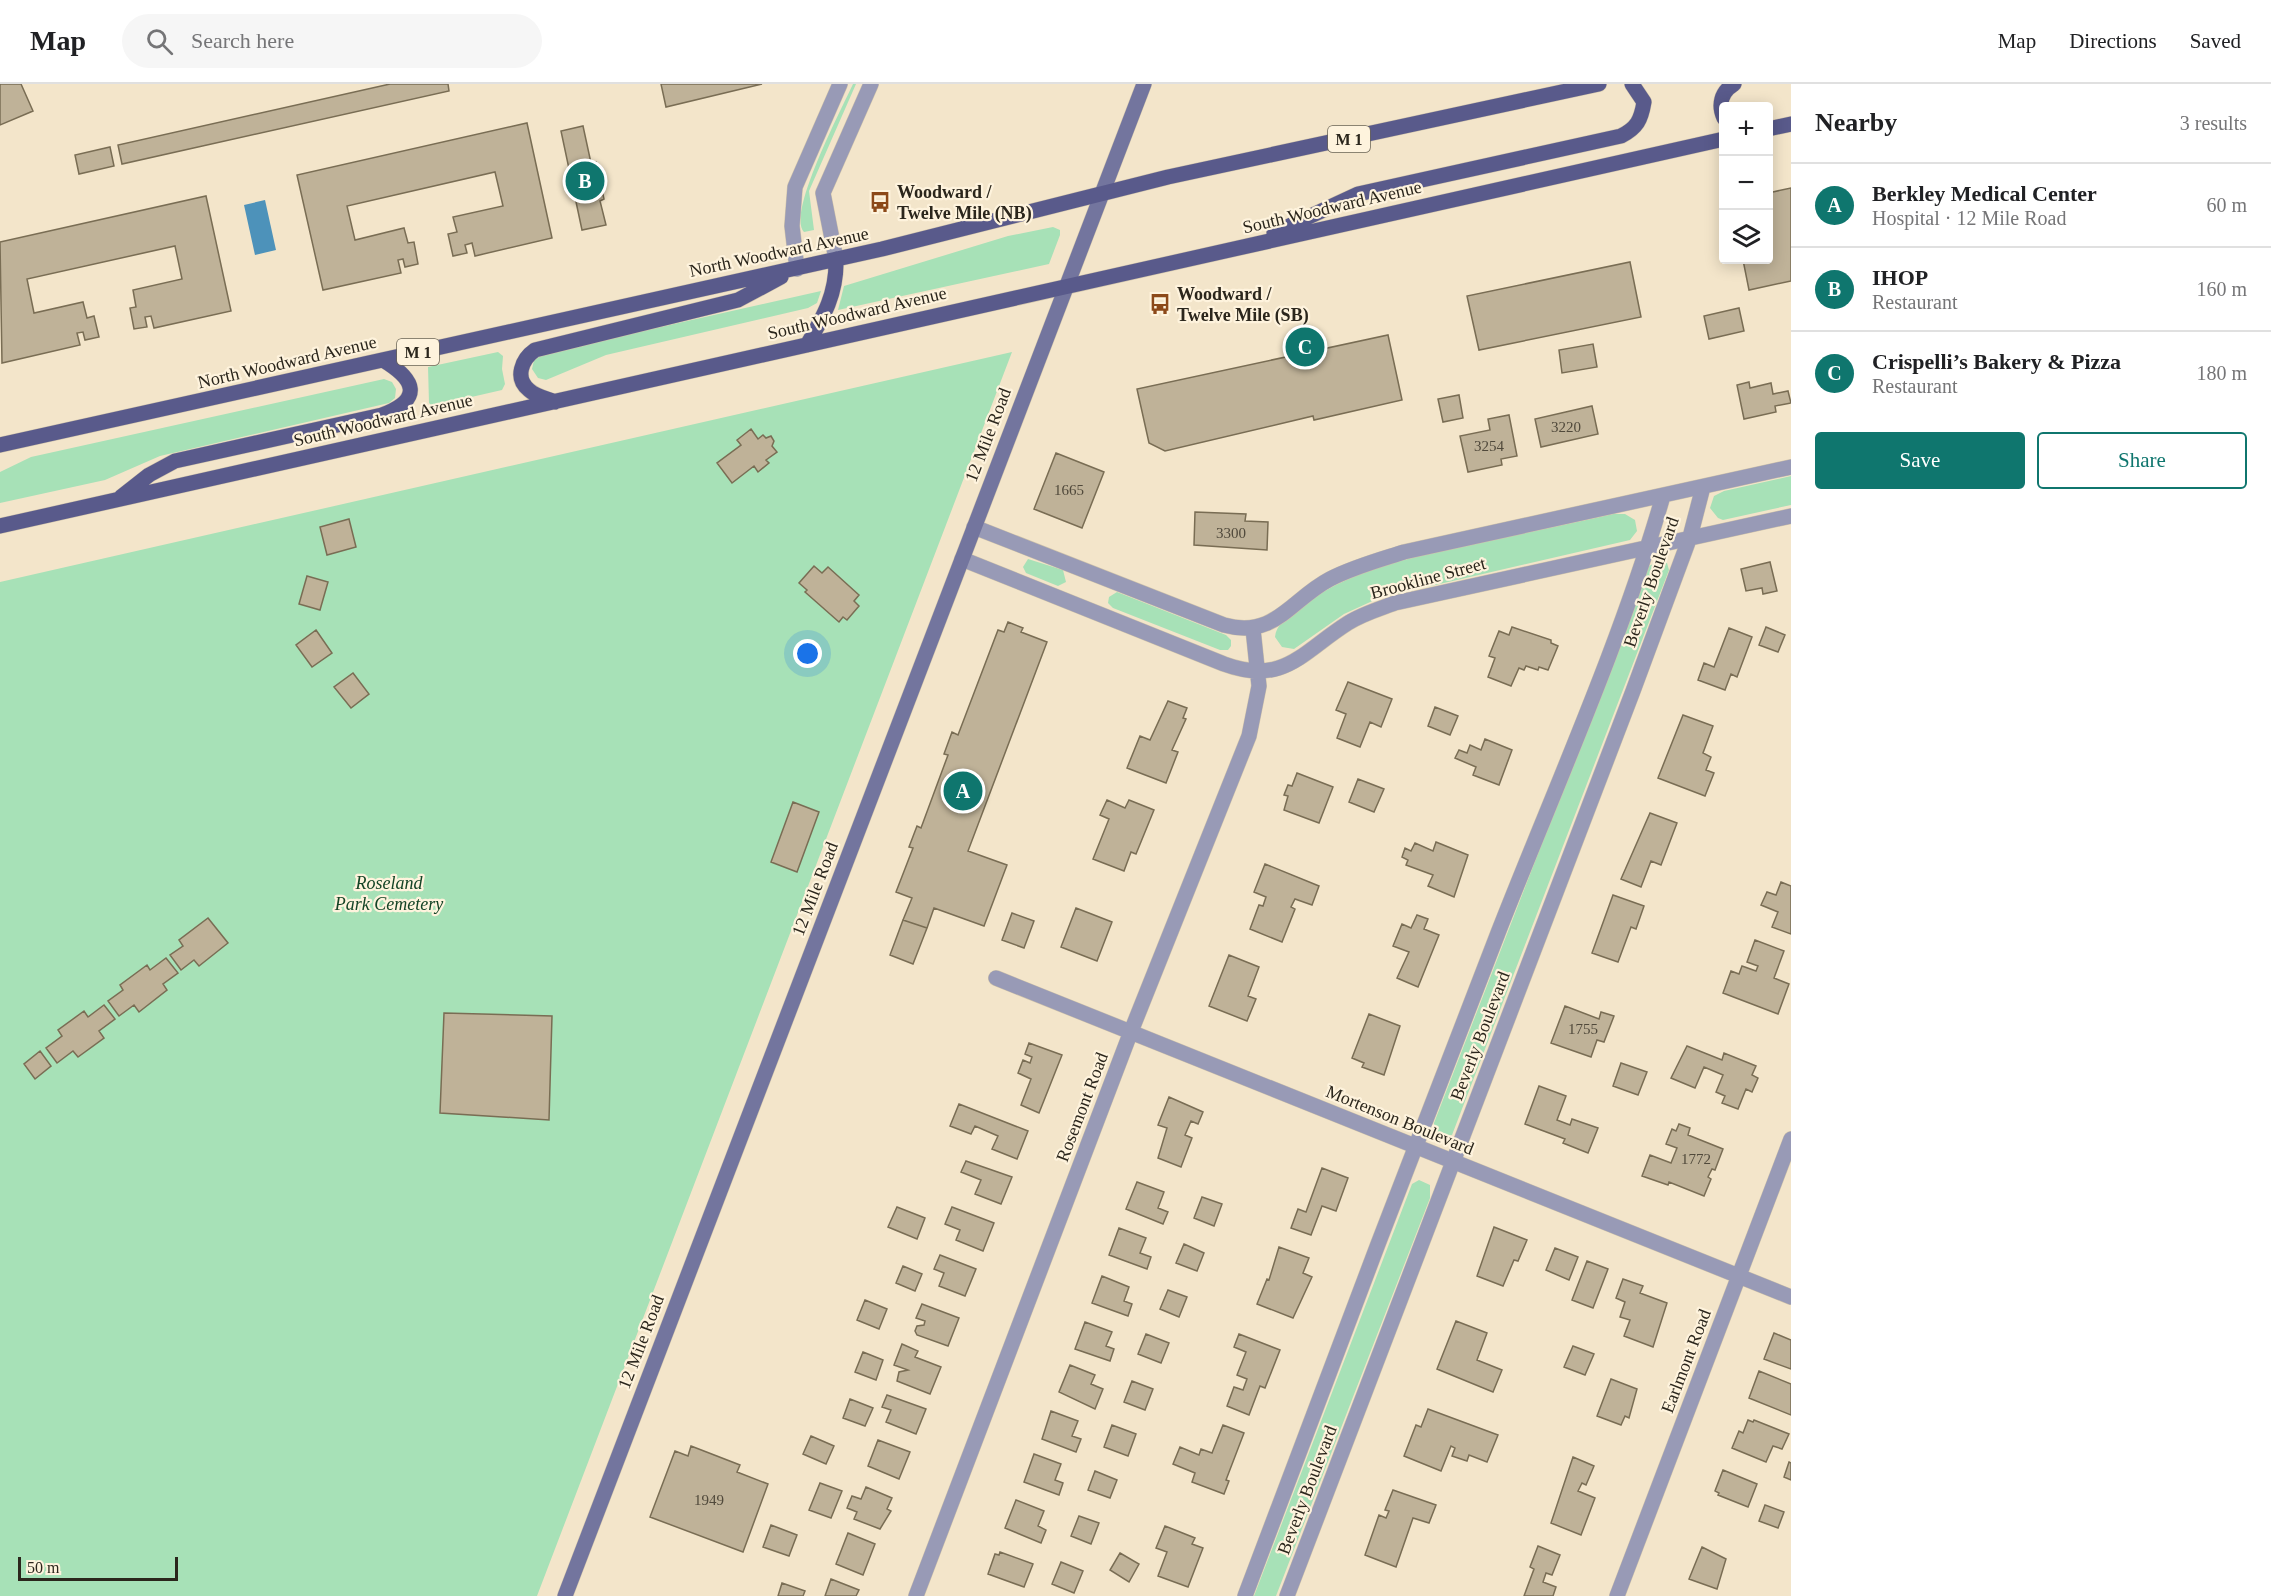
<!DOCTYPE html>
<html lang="en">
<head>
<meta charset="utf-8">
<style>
	body { margin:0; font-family:Georgia,serif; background:#f6f6f6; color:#202124 }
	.controls { position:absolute; right:18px; top:18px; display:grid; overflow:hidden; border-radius:6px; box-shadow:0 3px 15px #0003 }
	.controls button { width:54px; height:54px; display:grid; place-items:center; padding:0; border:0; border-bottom:2px solid #e0e0e0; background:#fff; color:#202124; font:30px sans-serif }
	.scale { position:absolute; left:18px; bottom:15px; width:160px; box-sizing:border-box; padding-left:6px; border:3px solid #2b261c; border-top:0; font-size:16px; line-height:21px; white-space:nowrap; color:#2b261c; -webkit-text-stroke:4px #fef3dd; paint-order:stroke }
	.you { position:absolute; left:808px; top:570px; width:21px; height:21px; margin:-15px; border:4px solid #fff; border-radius:50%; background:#1a73e8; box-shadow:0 0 0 9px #1a73e833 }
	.badge { display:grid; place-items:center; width:39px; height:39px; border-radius:50%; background:#0f766e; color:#fff; font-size:20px; font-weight:700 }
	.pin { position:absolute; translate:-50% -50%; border:3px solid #fff; box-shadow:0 2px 6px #0006 }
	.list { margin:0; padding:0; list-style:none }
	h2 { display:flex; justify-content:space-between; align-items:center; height:78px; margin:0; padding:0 24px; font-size:26px }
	h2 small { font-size:20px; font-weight:400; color:#757577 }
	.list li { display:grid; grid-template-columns:39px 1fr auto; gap:18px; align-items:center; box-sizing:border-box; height:84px; padding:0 24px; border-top:2px solid #e0e0e0 }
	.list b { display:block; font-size:22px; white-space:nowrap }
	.list p { margin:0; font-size:20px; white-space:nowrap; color:#757577 }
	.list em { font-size:20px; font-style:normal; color:#757577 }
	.actions { display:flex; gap:12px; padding:18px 24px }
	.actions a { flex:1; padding:14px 0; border:2px solid #0f766e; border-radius:6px; text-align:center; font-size:21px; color:#0f766e }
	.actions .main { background:#0f766e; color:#fff }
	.icon { flex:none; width:33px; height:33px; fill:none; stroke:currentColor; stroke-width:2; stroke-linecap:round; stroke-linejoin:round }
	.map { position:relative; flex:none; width:1791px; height:1512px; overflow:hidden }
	header { display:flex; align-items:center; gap:36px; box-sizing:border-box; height:84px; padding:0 30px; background:#fff; border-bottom:2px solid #e0e0e0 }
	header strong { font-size:28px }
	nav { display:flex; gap:33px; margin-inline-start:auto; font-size:21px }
	.search { width:420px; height:54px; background:#f6f6f6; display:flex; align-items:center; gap:15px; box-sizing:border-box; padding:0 21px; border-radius:33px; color:#757577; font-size:22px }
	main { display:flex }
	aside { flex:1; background:#fff }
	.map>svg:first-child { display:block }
	.green { fill:#a7e1b7 }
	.water { fill:#4d92ba }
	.building { fill:#bfb298; stroke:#796d54; stroke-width:1.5 }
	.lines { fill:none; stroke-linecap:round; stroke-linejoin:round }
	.street-casing { stroke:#cfc3ab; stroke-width:16 }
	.secondary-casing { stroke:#cfc3ab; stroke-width:16 }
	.primary-casing { stroke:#cfc3ab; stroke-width:16 }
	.street { stroke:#989ab6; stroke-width:15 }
	.secondary { stroke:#73759e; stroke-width:15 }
	.primary { stroke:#595a8b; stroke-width:15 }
	.labels { text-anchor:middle; stroke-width:4.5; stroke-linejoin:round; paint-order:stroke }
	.number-label { font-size:15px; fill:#50493b }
	.shield { fill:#fef3dd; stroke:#6a6456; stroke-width:1.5 }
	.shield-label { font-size:16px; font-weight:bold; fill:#2b261c }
	.poi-label { font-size:18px; font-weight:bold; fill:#2b261c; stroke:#fef3dd; text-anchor:start }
	.street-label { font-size:18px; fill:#2b261c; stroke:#fef3dd }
	.park-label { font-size:18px; font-style:italic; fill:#144426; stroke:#fef3dd }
</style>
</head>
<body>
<header>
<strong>Map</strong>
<div class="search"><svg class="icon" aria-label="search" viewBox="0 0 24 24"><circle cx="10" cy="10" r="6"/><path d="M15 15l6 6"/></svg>Search here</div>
<nav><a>Map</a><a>Directions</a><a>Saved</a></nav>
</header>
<main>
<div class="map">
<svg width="1791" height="1512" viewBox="0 0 1791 1512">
	<rect width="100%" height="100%" fill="#f3e5ca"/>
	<path class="green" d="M853,0H856L809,107L814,146L804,148C786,131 843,22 853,0Z
		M1053,143L1060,146V151L1049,180L838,226L844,202L1008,152Z
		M821,207L817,219L808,224L606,271L546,296L538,294L532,285L534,276L540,270Z
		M498,268L503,272L502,285L505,300L502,306L432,322L429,319L428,283Z
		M1012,268L537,1512H0V498Z
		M384,295L392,298L396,305L395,314L389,319L160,372L105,396L0,419V388L31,373Z
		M1791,392V421L1723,436L1718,434L1710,424L1714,412L1724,407Z
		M1613,430H1625L1635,436L1637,447L1630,456L1379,514L1344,530L1294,565L1282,563L1275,553C1276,541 1285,536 1294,529C1346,484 1414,473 1479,459C1524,449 1568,440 1613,430Z
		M1028,475L1063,486L1066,498L1058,502L1026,489L1023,483Z
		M1661,476L1667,479L1669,486L1452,1051L1440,1053L1434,1046V1039L1649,482Z
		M1117,508L1226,551L1231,556V562L1228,566H1220L1113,524L1108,519L1109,513Z
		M1419,1096L1430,1101V1114L1276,1512H1254L1412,1100Z"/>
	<path class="water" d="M265,116L276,166L255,171L244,121Z"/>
	<path class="building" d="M0,0H21L33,27L0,41Z
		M390,0H448L449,7L122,80L118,61Z
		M661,0H762L666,23Z
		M527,39L552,154L475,172L472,159L465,161L467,169L453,172L448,150L457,148L453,133L503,122L495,88L347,122L355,156L404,144L408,159L414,158L418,180L405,183L403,175L398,176L401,189L323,206L297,91Z
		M583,42L591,79L596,78L604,115L600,117L606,141L582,146L561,47Z
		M110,63L114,82L79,90L75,71Z
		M1791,104V197L1749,206L1743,176H1768V109Z
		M206,112L231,227L154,244L151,232L145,233L147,243L134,245L130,224L136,223L133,206L182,195L175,162L27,195L34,229L83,218L87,234L94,232L99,253L85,256L83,248L77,249L80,261L2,279L0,158Z
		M1630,178L1641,233L1479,266L1467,212Z
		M1739,224L1744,247L1709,255L1704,232Z
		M1388,251L1402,316L1314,336L1313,332L1165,367L1149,359L1137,305Z
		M1593,260L1597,283L1562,289L1559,266Z
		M1749,298L1750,304L1771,299L1773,310L1788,307L1791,319L1775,322L1776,328L1744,335L1737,301Z
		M1459,311L1463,334L1443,338L1438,315Z
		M1592,322L1598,350L1541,363L1535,335Z
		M1509,331L1517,372L1501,375L1502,381L1468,388L1460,352L1490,346L1488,335Z
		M751,345L758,355L763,351L766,354L771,352L774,357L772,362L777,368L766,376L769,379L758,388L754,382L732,399L717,379L741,361L737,356Z
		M1056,369L1104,388L1082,444L1034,425Z
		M1195,428L1246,430L1245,437L1268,438L1267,466L1194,461Z
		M349,435L356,463L327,471L320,443Z
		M1770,478L1777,507L1763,510L1762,504L1746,507L1741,485Z
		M814,482L822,489L828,483L859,511L854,517L859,522L847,536L843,533L839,538L805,508L807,506L799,499Z
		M307,492L328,498L320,526L299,520Z
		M1008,538L1023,544L1021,548L1047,558L968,767L1007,781L984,842L934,824L927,844L903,836L912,814L896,808L913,764L909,763L917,742L921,744L948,671L944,670L952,648L958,651L998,546L1004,548Z
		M1512,543L1551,556V559L1558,562L1548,586L1539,583L1538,586L1526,582L1524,586L1519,584L1511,602L1488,593L1495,574L1489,572L1499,547L1509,551Z
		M1766,543L1785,551L1778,568L1759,561Z
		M1729,544L1752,553L1737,593L1731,590L1725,606L1698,596L1704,579L1714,583Z
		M316,546L332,569L312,583L296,561Z
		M353,589L369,610L351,624L334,603Z
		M1348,598L1392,615L1381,643L1370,638L1360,663L1337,654L1346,630L1336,626Z
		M1168,617L1187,624L1183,634L1186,635L1172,666L1178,668L1166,699L1127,684L1140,652L1150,656Z
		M1435,623L1458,632L1450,651L1428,642Z
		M1683,631L1713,642L1703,669L1711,673L1706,686L1714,689L1705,712L1658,694Z
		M1485,655L1512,666L1499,701L1473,691L1476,683L1455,674L1459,666L1467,669L1470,661L1481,666Z
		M1297,689L1333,703L1319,739L1284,726L1288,712L1284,711L1288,701L1292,702Z
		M1358,695L1384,705L1374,728L1349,718Z
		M1107,716L1125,724L1129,716L1154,726L1136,770L1131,768L1124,787L1093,775L1109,735L1100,731Z
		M793,718L819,728L797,788L771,778Z
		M1650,729L1677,739L1661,781L1651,777L1641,803L1621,795Z
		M1436,758L1468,771L1454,813L1428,802L1433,791L1406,781L1408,776L1402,773L1405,764L1411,767L1415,759L1433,767Z
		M1265,780L1319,802L1312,821L1295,815L1291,823L1295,825L1282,858L1250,845L1259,821L1263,822L1266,813L1254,808Z
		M1781,798L1791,802V850L1772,843L1778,828L1761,821L1767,808L1776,811Z
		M1613,811L1644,822L1636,845L1631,843L1618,878L1592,869Z
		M1076,824L1112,838L1097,877L1061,863Z
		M1012,829L1034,837L1024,864L1002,856Z
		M1417,831L1428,835L1424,845L1439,851L1418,903L1397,894L1409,868L1393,862L1402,840L1411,844Z
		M208,834L228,859L199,882L194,876L181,886L170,871L183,862L179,856Z
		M903,836L927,844L913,880L890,871Z
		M1755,856L1784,867L1774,894L1789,900L1778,930L1723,909L1731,887L1739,890L1742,882L1756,887L1758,882L1747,878Z
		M1229,871L1259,883L1248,912L1256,915L1247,937L1209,922Z
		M166,874L178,889L163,900L167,906L139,928L134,921L119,932L108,917L123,906L120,901L147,881L150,886Z
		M104,921L115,935L99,947L104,954L78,973L73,967L57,979L46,964L62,952L58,946L84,927L88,933Z
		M1565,922L1599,935L1601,928L1614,932L1604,958L1597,956L1591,973L1551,959Z
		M444,929L552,932L549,1036L440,1029Z
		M1369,930L1400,942L1384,991L1362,983L1364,979L1352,974Z
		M1029,959L1062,971L1039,1029L1021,1021L1031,995L1018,989L1023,976L1030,979L1032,973L1025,970Z
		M1687,962L1722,976L1724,969L1756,982L1752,991L1758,994L1752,1008L1746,1005L1738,1025L1722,1019L1725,1012L1716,1008L1723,991L1704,983L1695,1004L1671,994Z
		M40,967L51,982L35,995L24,980Z
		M1621,979L1647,988L1638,1011L1613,1002Z
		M1539,1002L1566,1012L1557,1036L1570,1041L1572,1035L1598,1044L1588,1069L1563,1059L1565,1055L1525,1040Z
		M1169,1013L1203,1028L1198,1040L1191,1037L1185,1051L1192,1054L1181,1083L1158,1074L1167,1044L1158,1041Z
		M959,1020L1028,1047L1017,1075L992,1065L998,1052L975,1042L971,1050L950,1042Z
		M1679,1040L1690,1044L1688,1051L1723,1065L1715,1086L1712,1085L1708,1093L1711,1095L1704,1112L1669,1098L1668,1101L1642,1092L1650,1071L1671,1079L1677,1064L1666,1060L1672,1045L1676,1047Z
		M966,1077L1012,1093L1001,1120L975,1110L981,1096L961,1088Z
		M1322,1084L1348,1094L1336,1127L1322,1122L1311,1151L1291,1144L1298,1125L1306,1128Z
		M1137,1098L1164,1108L1158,1124L1168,1128L1163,1140L1126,1125Z
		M1202,1113L1222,1120L1214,1142L1194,1134Z
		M897,1123L925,1134L917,1155L888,1143Z
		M952,1123L994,1139L983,1167L956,1156L960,1146L945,1140Z
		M1494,1143L1527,1156L1518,1177L1514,1176L1503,1202L1477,1192Z
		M1119,1144L1146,1154L1140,1169L1151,1173L1147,1185L1109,1171Z
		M1184,1160L1204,1169L1197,1187L1176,1179Z
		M1279,1163L1309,1174L1303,1189L1312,1193L1293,1234L1257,1220L1267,1195L1269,1196Z
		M1555,1164L1578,1173L1569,1196L1546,1186Z
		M940,1171L976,1185L965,1212L939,1202L944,1189L934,1185Z
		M1587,1177L1608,1185L1593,1224L1572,1216Z
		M903,1182L922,1190L915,1207L896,1199Z
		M1102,1192L1129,1203L1124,1217L1132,1220L1128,1232L1092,1219Z
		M1623,1195L1643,1202L1640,1209L1667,1219L1653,1263L1624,1252L1630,1236L1620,1233L1625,1218L1616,1214Z
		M1168,1206L1187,1213L1179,1233L1160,1225Z
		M865,1216L887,1225L879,1245L857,1236Z
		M922,1220L959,1234L948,1262L917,1251L915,1247L917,1242L924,1241L925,1237L916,1234Z
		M1456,1237L1487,1249L1477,1276L1502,1286L1493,1308L1437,1285Z
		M1085,1238L1112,1248L1106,1262L1114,1265L1110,1277L1075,1265Z
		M1774,1249L1791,1256V1285L1764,1275Z
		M1146,1250L1169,1259L1161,1279L1138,1270Z
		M1239,1250L1280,1266L1265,1304L1260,1302L1249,1331L1227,1322L1234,1303L1243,1306L1247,1295L1237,1291L1246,1268L1234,1263Z
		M902,1260L918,1267L915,1273L941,1283L930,1310L897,1297L899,1288L908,1286L894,1281Z
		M1573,1262L1594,1270L1585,1291L1564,1283Z
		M863,1268L883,1276L876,1296L855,1288Z
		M1070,1281L1095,1291L1091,1300L1103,1305L1095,1325L1059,1308Z
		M1759,1287L1791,1300V1331L1749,1314Z
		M1611,1295L1637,1305L1629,1334L1625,1332L1621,1341L1597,1332Z
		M1132,1297L1153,1305L1145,1326L1124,1318Z
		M887,1311L926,1325L916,1350L886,1338L891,1326L882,1323Z
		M850,1315L873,1324L865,1342L843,1334Z
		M1428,1325L1498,1351L1487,1378L1469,1371L1467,1377L1452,1372L1455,1364L1451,1362L1441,1387L1404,1372L1416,1341L1421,1343Z
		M1051,1327L1078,1337L1072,1352L1081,1355L1076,1368L1042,1355Z
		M1748,1336L1753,1338L1754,1336L1789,1350L1782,1365L1773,1362L1766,1378L1732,1364L1739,1347L1743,1349Z
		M1112,1341L1136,1350L1128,1372L1104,1363Z
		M1223,1341L1244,1349L1226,1396L1229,1397L1224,1410L1192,1398L1195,1389L1173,1380L1180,1363L1199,1371L1201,1365L1212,1369Z
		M811,1352L834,1362L826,1380L803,1370Z
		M878,1356L910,1368L899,1395L868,1382Z
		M691,1362L740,1381L737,1388L768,1400L743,1468L650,1433L675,1367L688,1372Z
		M1034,1370L1061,1380L1055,1396L1063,1399L1059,1411L1024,1398Z
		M1573,1373L1594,1382L1586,1401L1582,1399L1578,1407L1595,1414L1581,1451L1551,1439Z
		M1789,1378L1791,1379V1396L1784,1393Z
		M1723,1386L1757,1400L1748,1423L1718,1411L1719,1409L1715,1407Z
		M1095,1387L1117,1396L1110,1414L1088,1406Z
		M820,1399L842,1407L831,1434L809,1426Z
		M866,1403L892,1414L887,1425L891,1427L880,1445L854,1435L857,1428L847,1424L852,1412L861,1415Z
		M1393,1406L1436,1421L1429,1439L1413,1434L1396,1483L1365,1471L1379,1431L1386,1434L1389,1427L1385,1426Z
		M1016,1416L1044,1427L1038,1442L1046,1446L1041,1459L1005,1444Z
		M1765,1421L1784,1428L1778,1444L1759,1437Z
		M1079,1432L1099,1439L1091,1460L1071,1452Z
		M771,1441L797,1451L789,1472L763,1463Z
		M1165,1442L1195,1454L1192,1460L1203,1464L1188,1503L1158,1492L1167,1468L1156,1464Z
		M848,1449L875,1460L863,1491L836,1480Z
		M1538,1462L1560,1471L1552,1491L1546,1489L1543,1498L1556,1503L1553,1512H1524L1534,1485L1530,1483Z
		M1702,1463L1726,1475L1717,1505L1689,1495Z
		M1000,1468L1033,1480L1024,1503L988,1490L995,1470L999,1471Z
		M1120,1469L1139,1480L1129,1498L1110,1486Z
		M1061,1478L1083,1487L1074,1509L1052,1500Z
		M831,1495L859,1506L856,1512H825Z
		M782,1499L805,1507L803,1512H778Z"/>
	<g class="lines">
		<defs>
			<path id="street" d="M836,175L823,109L871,0
				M797,185L792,142L795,103L840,0
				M974,443L1224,541C1275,555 1290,516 1330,495C1353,483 1379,476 1404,468L1791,383
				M962,475L1224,580C1284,602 1302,568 1348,539C1362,530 1379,525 1395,519L1791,432
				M996,894L1791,1213
				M916,1512L1130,950L1249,652L1259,602L1253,545
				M1245,1512C1328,1291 1412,1069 1498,849C1554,706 1621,558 1663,412
				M1287,1512L1633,607L1690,453L1703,403
				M1617,1512L1791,1055"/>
			<path id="secondary" d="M565,1512L1144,0"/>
			<path id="primary" d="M1724,34C1718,21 1721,8 1734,0
				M1768,45L1791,40
				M1274,149L1358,110L1621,52C1637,44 1641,36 1644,18L1632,0
				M807,261C824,232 837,209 836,175
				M555,318C548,315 535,312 529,306C514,294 522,275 535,266L738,216L781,193
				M0,361L882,165L1168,93L1599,0
				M121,413L149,391L175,377L382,331C423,315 416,296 383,276
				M0,442L1724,55"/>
		</defs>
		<use href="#street" class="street-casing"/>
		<use href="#secondary" class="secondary-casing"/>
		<use href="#primary" class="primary-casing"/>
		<use href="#street" class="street"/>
		<use href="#secondary" class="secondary"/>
		<use href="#primary" class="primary"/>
	</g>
	<defs>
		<symbol id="bus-bare" viewBox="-9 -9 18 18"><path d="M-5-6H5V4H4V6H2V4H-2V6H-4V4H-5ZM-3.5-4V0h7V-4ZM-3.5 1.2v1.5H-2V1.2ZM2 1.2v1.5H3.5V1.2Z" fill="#8c4919" stroke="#fef3dd" stroke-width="2.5" paint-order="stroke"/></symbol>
	</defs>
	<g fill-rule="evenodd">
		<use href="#bus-bare" x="865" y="103" width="30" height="30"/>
		<use href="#bus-bare" x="1145" y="205" width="30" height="30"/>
	</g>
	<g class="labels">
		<g class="number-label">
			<text x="1566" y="348">3220</text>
			<text x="1489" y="367">3254</text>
			<text x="1069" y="411">1665</text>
			<text x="1231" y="454">3300</text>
			<text x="1583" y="950">1755</text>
			<text x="1696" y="1080">1772</text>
			<text x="709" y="1421">1949</text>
		</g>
		<g class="shield">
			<rect x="1328" y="42" width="42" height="26" rx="4.5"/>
			<rect x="397" y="255" width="42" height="26" rx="4.5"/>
		</g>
		<g class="shield-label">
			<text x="1349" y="61">M 1</text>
			<text x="418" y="274">M 1</text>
		</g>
		<g class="poi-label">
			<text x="897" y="114">Woodward /<tspan x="897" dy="21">Twelve Mile (NB)</tspan></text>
			<text x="1177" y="216">Woodward /<tspan x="1177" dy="21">Twelve Mile (SB)</tspan></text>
		</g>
		<g class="street-label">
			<text transform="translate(1332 123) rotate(-13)" y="6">South Woodward Avenue</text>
			<text transform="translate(779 168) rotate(-12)" y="6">North Woodward Avenue</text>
			<text transform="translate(857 229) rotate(-13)" y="6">South Woodward Avenue</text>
			<text transform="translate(287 278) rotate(-13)" y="6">North Woodward Avenue</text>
			<text transform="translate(383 336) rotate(-13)" y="6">South Woodward Avenue</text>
			<text transform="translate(988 351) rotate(-69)" y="6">12 Mile Road</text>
			<text transform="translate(1428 494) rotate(-15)" y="6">Brookline Street</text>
			<text transform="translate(1651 498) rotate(-71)" y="6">Beverly Boulevard</text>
			<text transform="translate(815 805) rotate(-69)" y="6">12 Mile Road</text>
			<text transform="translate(1480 952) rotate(-69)" y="6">Beverly Boulevard</text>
			<text transform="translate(1082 1023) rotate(-69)" y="6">Rosemont Road</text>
			<text transform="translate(1400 1036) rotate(22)" y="6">Mortenson Boulevard</text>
			<text transform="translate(641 1258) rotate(-69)" y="6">12 Mile Road</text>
			<text transform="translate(1686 1277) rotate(-69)" y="6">Earlmont Road</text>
			<text transform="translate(1307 1406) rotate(-69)" y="6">Beverly Boulevard</text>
		</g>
		<g class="park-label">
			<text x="389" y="805">Roseland<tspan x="389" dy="21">Park Cemetery</tspan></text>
		</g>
	</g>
</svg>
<div class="controls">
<button>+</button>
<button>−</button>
<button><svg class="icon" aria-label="layers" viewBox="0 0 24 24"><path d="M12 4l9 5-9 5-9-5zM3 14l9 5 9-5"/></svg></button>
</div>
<div class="scale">50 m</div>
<div class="you"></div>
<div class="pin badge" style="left:963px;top:707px">A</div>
<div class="pin badge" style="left:585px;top:97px">B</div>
<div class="pin badge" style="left:1305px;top:263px">C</div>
</div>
<aside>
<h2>Nearby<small>3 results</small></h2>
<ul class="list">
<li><span class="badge">A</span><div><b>Berkley Medical Center</b><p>Hospital · 12 Mile Road</p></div><em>60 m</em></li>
<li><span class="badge">B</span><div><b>IHOP</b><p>Restaurant</p></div><em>160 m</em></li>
<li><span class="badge">C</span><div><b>Crispelli’s Bakery &amp; Pizza</b><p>Restaurant</p></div><em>180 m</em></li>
</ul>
<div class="actions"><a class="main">Save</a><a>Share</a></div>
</aside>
</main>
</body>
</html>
